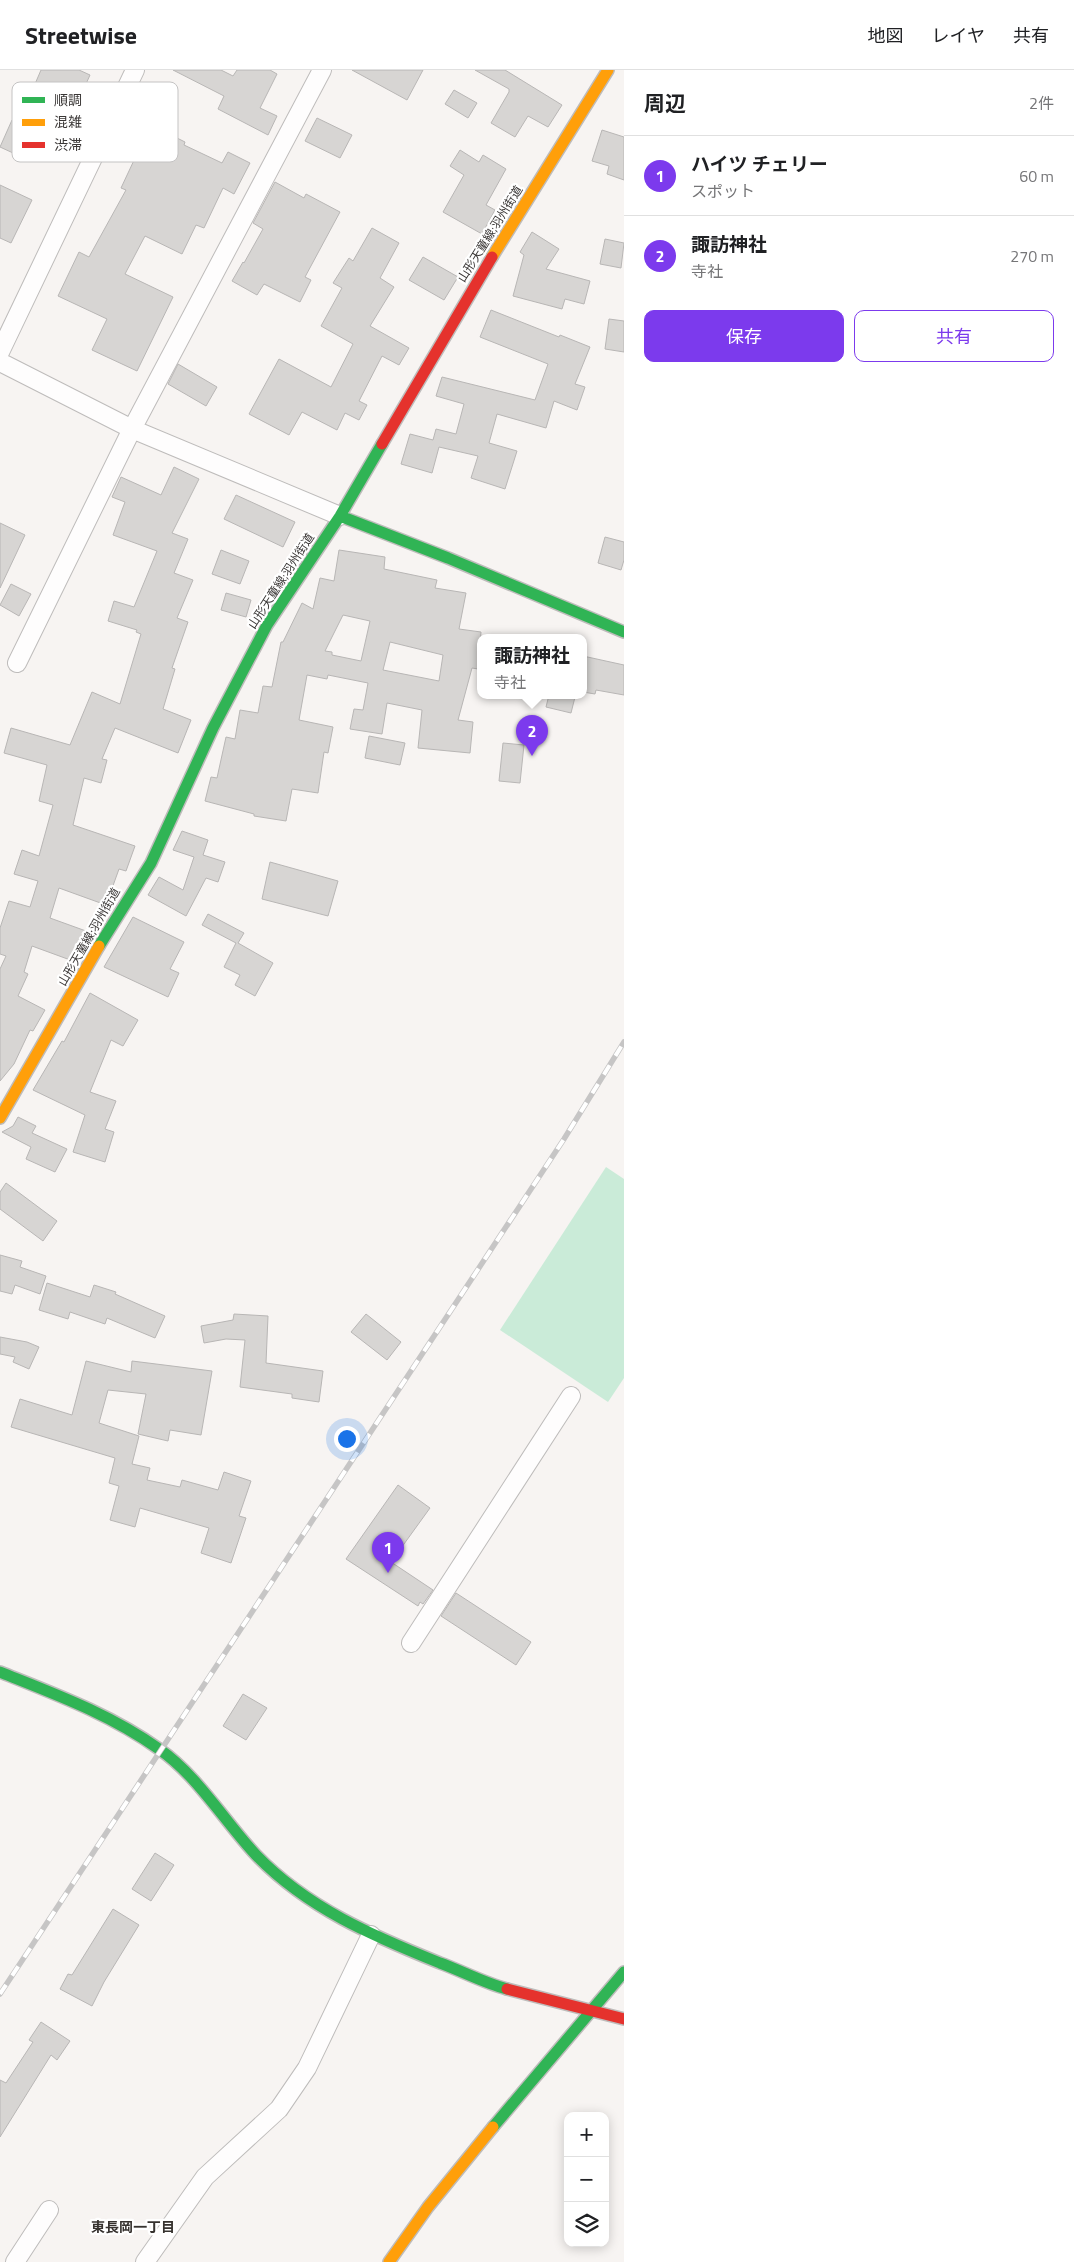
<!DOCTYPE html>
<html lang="ja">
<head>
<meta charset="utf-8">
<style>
	body { margin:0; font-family:"Titillium Web","Noto Sans JP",sans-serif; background:#f2f2f2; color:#202124 }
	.controls { position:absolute; right:15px; bottom:15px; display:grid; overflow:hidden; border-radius:10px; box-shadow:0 2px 12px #0003 }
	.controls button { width:45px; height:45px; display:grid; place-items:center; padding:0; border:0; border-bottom:1px solid #e0e0e0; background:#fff; color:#202124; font:25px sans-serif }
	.you { position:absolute; left:346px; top:1368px; width:18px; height:18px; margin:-12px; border:4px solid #fff; border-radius:50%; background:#1a73e8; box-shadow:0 0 0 8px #1a73e833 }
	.badge { display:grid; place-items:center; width:32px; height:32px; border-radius:50%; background:#7c3aed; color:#fff; font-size:16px; font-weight:700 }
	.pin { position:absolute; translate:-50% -41px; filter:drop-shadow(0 1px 2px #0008) }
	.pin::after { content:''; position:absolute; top:26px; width:18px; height:15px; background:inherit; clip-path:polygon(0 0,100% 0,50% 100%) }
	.popup { position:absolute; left:477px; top:564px; width:110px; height:65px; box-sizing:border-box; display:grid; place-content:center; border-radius:10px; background:#fff; filter:drop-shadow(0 1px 4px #0005); font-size:16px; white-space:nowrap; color:#757577 }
	.popup b { font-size:19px; color:#202124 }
	.popup::after { content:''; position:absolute; left:50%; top:100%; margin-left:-10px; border:10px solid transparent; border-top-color:#fff }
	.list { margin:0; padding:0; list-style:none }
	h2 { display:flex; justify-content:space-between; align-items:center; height:65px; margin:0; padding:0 20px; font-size:21px }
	h2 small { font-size:16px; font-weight:400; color:#757577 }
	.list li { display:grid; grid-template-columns:32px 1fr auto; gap:15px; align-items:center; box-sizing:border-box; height:80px; padding:0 20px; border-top:1px solid #e0e0e0 }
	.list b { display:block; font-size:19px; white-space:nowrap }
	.list p { margin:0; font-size:16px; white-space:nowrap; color:#757577 }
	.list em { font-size:16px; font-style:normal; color:#757577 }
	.actions { display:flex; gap:10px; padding:15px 20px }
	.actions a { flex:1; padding:11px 0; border:1px solid #7c3aed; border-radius:10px; text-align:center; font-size:18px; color:#7c3aed }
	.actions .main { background:#7c3aed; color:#fff }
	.icon { flex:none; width:28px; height:28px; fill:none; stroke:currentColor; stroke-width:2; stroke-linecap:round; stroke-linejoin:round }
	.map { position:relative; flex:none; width:624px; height:2192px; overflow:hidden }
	header { display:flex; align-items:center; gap:30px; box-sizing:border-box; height:70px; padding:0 25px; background:#fff; border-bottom:1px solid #e0e0e0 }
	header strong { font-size:24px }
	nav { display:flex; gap:28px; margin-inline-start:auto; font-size:18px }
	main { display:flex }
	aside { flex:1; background:#fff }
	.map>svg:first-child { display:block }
	.green { fill:#caebd8 }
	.building { fill:#d7d5d3; stroke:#b8b6b5; fill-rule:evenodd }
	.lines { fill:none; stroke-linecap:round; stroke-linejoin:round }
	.street-casing { stroke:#bebcbb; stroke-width:20 }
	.fast-casing { stroke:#bebcbb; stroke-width:14 }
	.slow-casing { stroke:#bebcbb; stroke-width:14 }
	.jam-casing { stroke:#bebcbb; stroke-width:14 }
	.street { stroke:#fefdfd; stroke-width:18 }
	.fast { stroke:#30b455; stroke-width:11 }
	.slow { stroke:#ff9f0a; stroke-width:11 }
	.jam { stroke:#e5322d; stroke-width:11 }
	.rail-casing { stroke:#c6c5c5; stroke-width:5.5 }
	.rail { stroke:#fff; stroke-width:4; stroke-dasharray:11; stroke-linecap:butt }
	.labels { text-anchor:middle; stroke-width:4.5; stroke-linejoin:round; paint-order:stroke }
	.street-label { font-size:12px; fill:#3a3736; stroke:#fff }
	.neighbourhood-label { font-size:14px; font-weight:bold; fill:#36322f; stroke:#fff }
	.key { fill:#fff; stroke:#c4c3c3; stroke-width:1 }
	.key-label { font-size:14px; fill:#3a3736 }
</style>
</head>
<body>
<header>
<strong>Streetwise</strong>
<nav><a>地図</a><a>レイヤ</a><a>共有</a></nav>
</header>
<main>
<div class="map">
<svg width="624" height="2192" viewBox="0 0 624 2192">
	<rect width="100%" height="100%" fill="#f7f4f2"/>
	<path class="green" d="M606,1097L624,1109V1308L608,1332L500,1260Z"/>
	<path class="building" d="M41,0H79L90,5L77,34L35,14Z
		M173,0H221L233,6L237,0H270L277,4L260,38L277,46L268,65L218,39L224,26Z
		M352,0H423L407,30Z
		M475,0H505L562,35L548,57L528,46L515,67L491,53L509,22V19Z
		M454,20L477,33L468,48L445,34Z
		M149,43L167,52L163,61L185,72L184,75L222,93L228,82L250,93L234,124L223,118L204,158L196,155L182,184L145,166L125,204L173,227L137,301L92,280L107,249L58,226L79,182L89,187L126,120L121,118L136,86L130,84Z
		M317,48L352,65L340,88L305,71Z
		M12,50L36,61L24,88L0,77Z
		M602,60L624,67V110L607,104L609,96L592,91Z
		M460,80L479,92L483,85L506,99L486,135L495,140L482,164L443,142L464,105L450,96Z
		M275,112L304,128L306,124L340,142L305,207L311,210L300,232L264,214L257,225L232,211L243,192L244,193L263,159L253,153Z
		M0,115L32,130L11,173L0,168Z
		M372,158L399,173L380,208L394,217L370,256L409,278L399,295L382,286L359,331L367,335L359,350L345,343L337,360L302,342L289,365L249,344L279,289L331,317L353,274L321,256L342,218L333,213L349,188L353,191Z
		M532,162L559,179L546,199L590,211L584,234L565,229L562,239L513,226L524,185L520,182Z
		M605,169L624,173L621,198L600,194Z
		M423,187L458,207L444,230L409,210Z
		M491,240L559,267L560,265L590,277L575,314L585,317L577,340L554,331L546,358L497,344L489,373L517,381L505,419L471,408L478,386L439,377L432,403L401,394L410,364L433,370L436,359L456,364L464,334L436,326L442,307L535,330L548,294L480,267Z
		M609,249L624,251V282L605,279Z
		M178,294L217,317L206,336L168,314Z
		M174,397L199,409L172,463L188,469L174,503L193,510L177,548L188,552L172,598L175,599L163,639L191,650L178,683L115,658L102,689L107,690L101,713L84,708L73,755L135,776L126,801L119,799L106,835L59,818L50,848L86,861L73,891L32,876L24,902L28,904L18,926L45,940L33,961L30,960L14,994L0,1011V899L6,886L0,884V858L9,831L30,837L38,811L14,804L22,780L39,786L53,735L39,731L47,695L4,683L11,658L70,675L92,622L120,634L141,564L136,562L137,560L108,551L114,531L134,537L157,481L113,465L125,432L112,427L121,407L161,425Z
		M236,425L295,452L283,477L224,449Z
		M0,453L25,465L0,518Z
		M605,467L624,472V490L621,500L598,493Z
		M221,480L249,491L240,514L212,504Z
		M339,480L385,487L384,499L437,510L435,518L466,523L459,559L481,562L478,599L472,598L458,650L473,652L470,683L418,678L422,640L387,633L382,664L350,659L354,639L363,640L368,613L328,605L327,609L307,605L299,650L333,657L328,683L324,682L318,723L292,719L286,751L254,746V744L205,731L211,707L217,708L226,667L235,669L240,640L258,643L263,616L272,617L281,572H283L302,533L313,539L320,508L334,511ZM343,545L370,551L361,591L332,585V582L325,581ZM390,572L443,585L439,611L383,600Z
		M11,514L31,524L19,546L0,535Z
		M226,523L251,530L246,547L221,540Z
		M583,586L624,595V625L596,620L595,624L583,622Z
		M549,625L575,627L571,643L546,637Z
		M369,666L405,673L400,695L365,688Z
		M503,673L524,675L520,713L499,711Z
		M182,761L208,770L203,785L225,792L218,812L206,808L186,846L148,825L159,807L183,820L194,787L173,780Z
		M270,792L338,811L328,846L262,829Z
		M208,844L244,863L238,873L273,893L255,926L235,915L240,905L224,897L236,873L202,855Z
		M133,847L184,872L170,899L179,903L168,927L104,897Z
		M90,923L138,950L123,976L111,970L90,1022L116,1031L105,1059L114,1062L105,1092L73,1082L85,1045L33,1020L62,971L64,972Z
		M18,1047L36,1056L32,1063L67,1079L55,1102L26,1089L31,1077L2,1062L13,1056Z
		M6,1113L57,1151L43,1171L0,1139V1122Z
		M0,1185L22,1191L20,1197L46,1206L40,1224L15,1215L12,1224L0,1221Z
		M47,1213L90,1227L94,1215L116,1222L115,1224L165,1246L155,1268L107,1248L105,1254L70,1242L68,1249L39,1240Z
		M234,1244L268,1246L266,1293L323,1301L319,1332L292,1328V1324L240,1317L245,1270L226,1269L204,1273L201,1256L233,1250Z
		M366,1244L401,1272L387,1290L351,1262Z
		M0,1267L27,1272L39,1277L29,1299L13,1292L15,1287L0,1284Z
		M86,1291L131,1302L132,1291L212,1301L201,1365L170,1360L168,1371L138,1364L146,1324L108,1320L99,1353L139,1366L132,1394L150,1398L147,1410L180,1417L182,1410L218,1420L224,1402L251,1411L239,1446L246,1448L231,1493L201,1483L209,1458L140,1438L135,1457L110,1450L119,1416L109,1413L115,1388L11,1357L20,1329L72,1345Z
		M398,1415L430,1438L391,1492L433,1520L423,1534L420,1532L418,1536L346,1489Z
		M456,1523L531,1572L516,1595L441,1546Z
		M243,1624L267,1638L246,1670L223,1656Z
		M155,1783L174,1795L151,1831L132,1819Z
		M113,1839L139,1855L104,1912L92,1936L60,1919L68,1904L72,1905Z
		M41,1952L70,1971L57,1990L51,1985L0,2067V2010L6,2013L33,1972L29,1970Z"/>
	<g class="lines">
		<defs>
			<path id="street" d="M0,282L135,0
				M0,292L132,359L340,446
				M17,593L132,359L322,0
				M411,1573L571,1326
				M15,2192L49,2140
				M145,2192L205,2107L279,2039L307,1998L371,1865"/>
			<path id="fast" d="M340,446L448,488L624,562
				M99,876L151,793L213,658L267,555L340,446L382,374
				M0,1602C55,1624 110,1644 159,1679C197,1705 225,1752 256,1785C307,1838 373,1866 440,1893C462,1901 484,1913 507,1919
				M493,2057L624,1902"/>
			<path id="slow" d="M492,187L608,0
				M0,1048L99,876
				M389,2192L428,2137L493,2057"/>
			<path id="jam" d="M382,374L492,187
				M507,1919L624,1949"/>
		</defs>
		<use href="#street" class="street-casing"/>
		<use href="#fast" class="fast-casing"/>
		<use href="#slow" class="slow-casing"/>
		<use href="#jam" class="jam-casing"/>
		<use href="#street" class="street"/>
		<use href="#fast" class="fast"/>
		<use href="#slow" class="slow"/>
		<use href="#jam" class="jam"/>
		<defs>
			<path id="rail" d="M0,1924L564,1069L624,972"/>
		</defs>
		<use href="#rail" class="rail-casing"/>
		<use href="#rail" class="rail"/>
	</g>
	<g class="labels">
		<g class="street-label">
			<text transform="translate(490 164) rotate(-58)" y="4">山形天童線;羽州街道</text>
			<text transform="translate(281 511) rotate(-57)" y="4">山形天童線;羽州街道</text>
			<text transform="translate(89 867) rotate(-60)" y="4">山形天童線;羽州街道</text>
		</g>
		<g class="neighbourhood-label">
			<text x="133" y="2162">東長岡一丁目</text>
		</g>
	</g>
	<rect x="12" y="12" width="166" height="80" rx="8" class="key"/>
	<rect x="22" y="27" width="23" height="6" fill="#30b455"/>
	<rect x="22" y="49" width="23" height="7" fill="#ff9f0a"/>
	<rect x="22" y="72" width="23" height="6" fill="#e5322d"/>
	<g class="key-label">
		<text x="54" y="35">順調</text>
		<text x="54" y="57">混雑</text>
		<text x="54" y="80">渋滞</text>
	</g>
</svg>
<div class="controls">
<button>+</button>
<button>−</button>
<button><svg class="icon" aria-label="layers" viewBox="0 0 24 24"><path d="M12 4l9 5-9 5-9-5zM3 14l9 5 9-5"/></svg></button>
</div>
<div class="you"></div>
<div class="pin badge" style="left:388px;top:1503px">1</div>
<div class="pin badge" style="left:532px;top:686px">2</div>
<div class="popup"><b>諏訪神社</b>寺社</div>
</div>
<aside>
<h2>周辺<small>2件</small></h2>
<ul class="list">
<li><span class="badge">1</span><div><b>ハイツ チェリー</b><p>スポット</p></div><em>60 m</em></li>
<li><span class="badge">2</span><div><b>諏訪神社</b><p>寺社</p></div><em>270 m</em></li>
</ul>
<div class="actions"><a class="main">保存</a><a>共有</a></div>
</aside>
</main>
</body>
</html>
